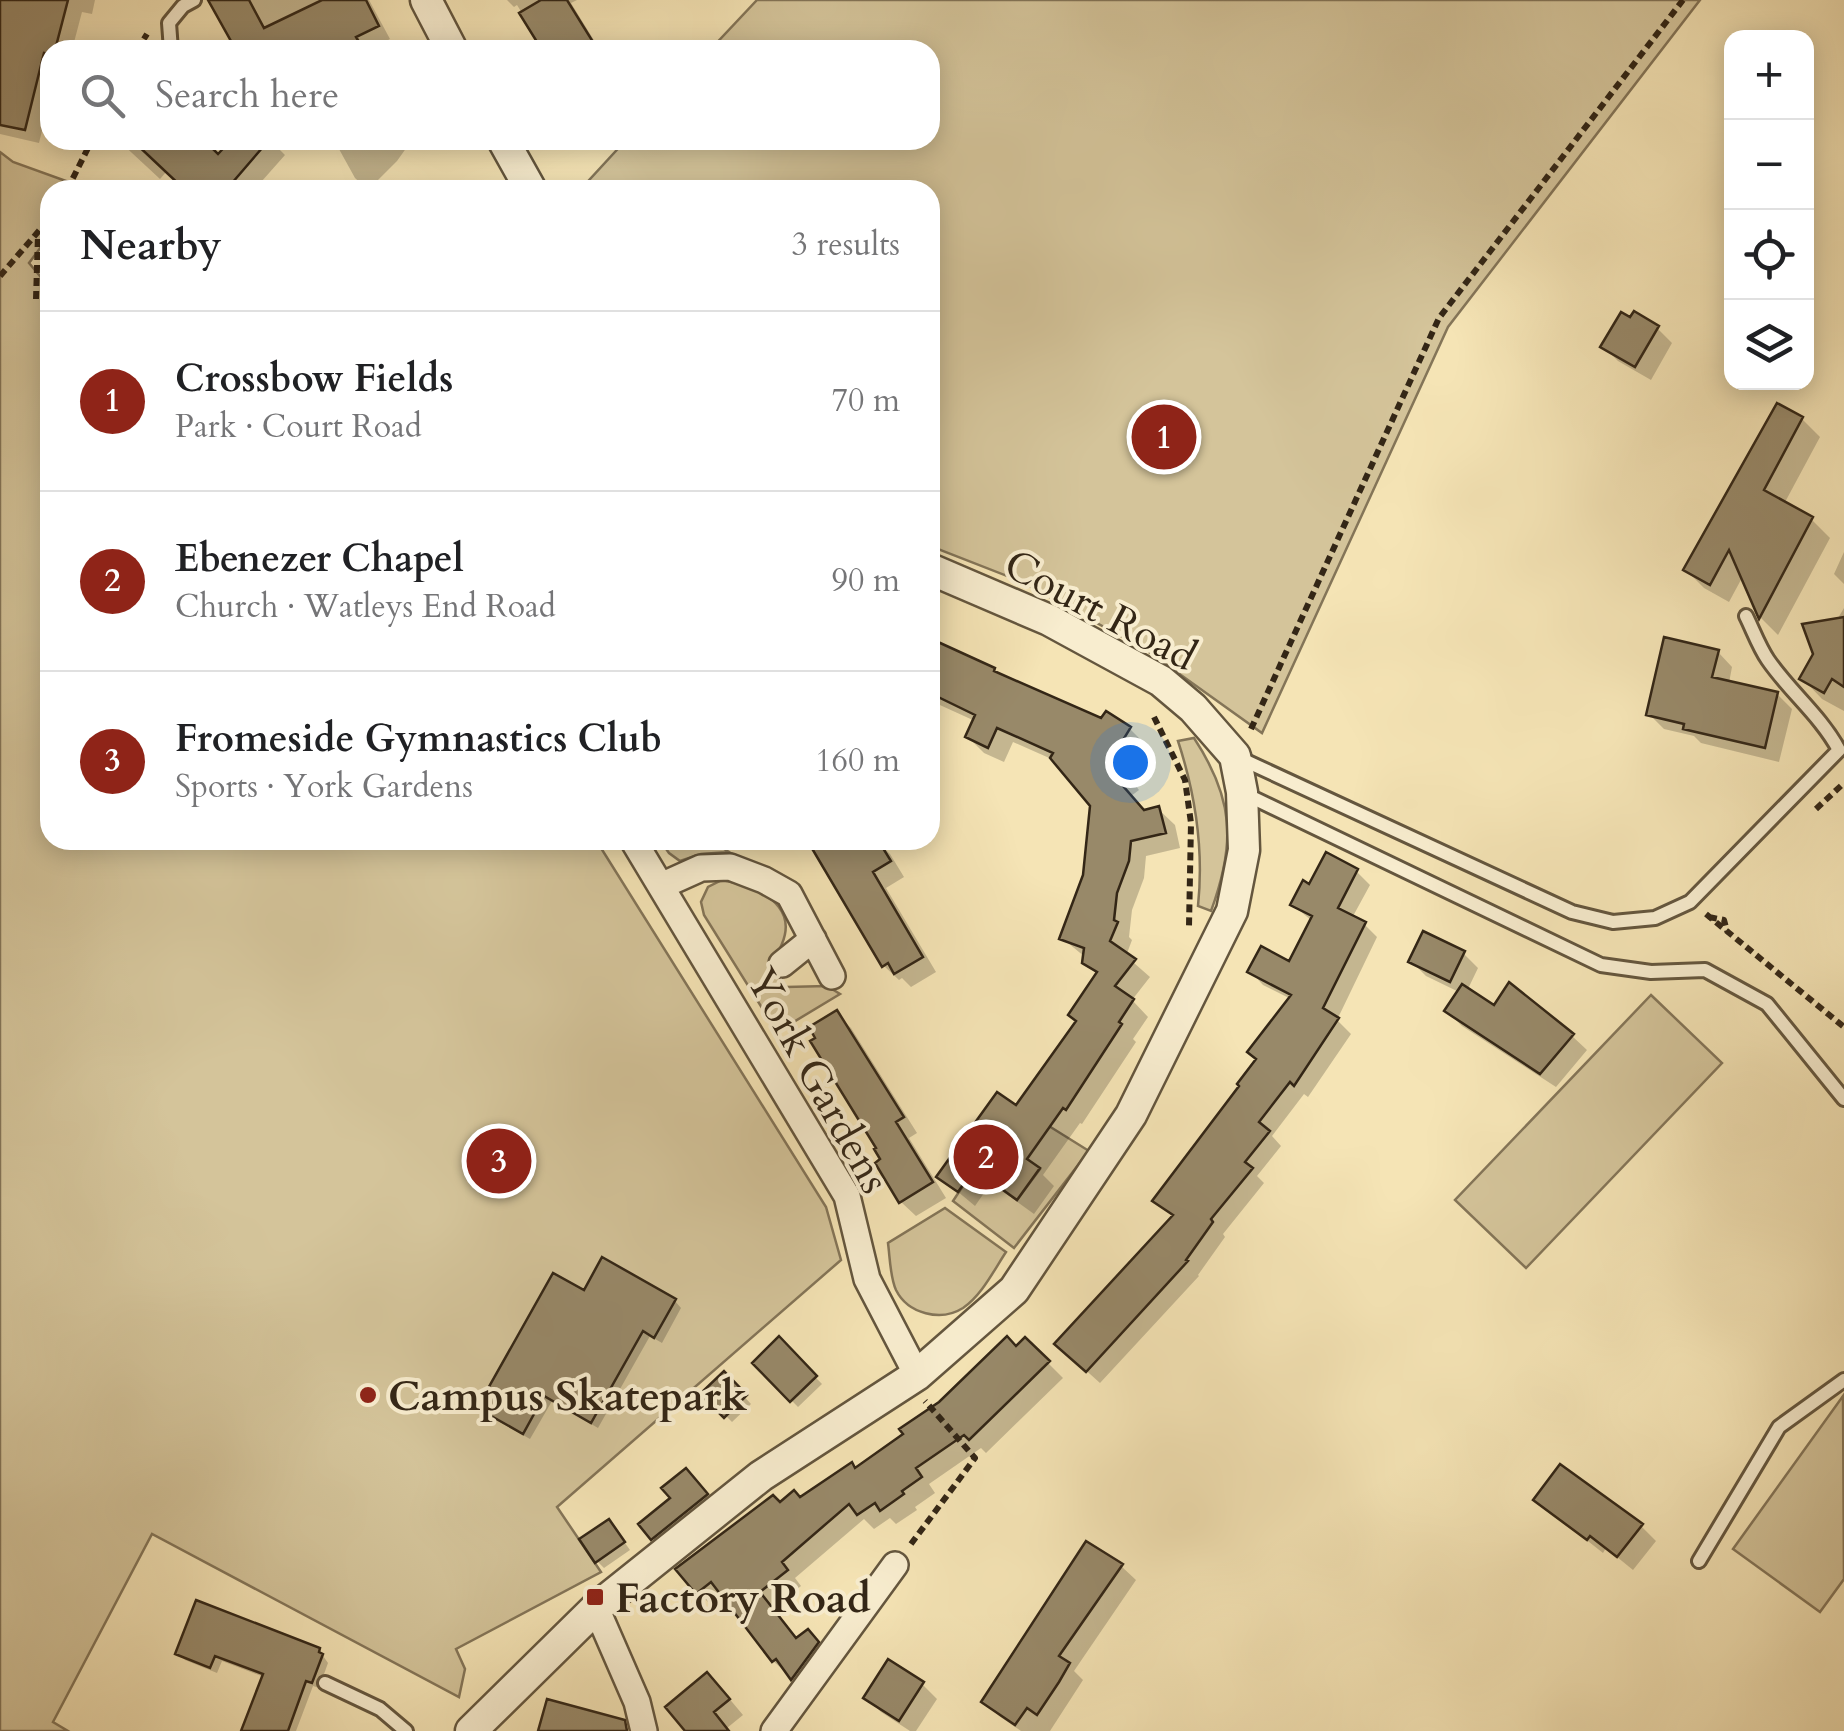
<!DOCTYPE html>
<html lang="en">
<head>
<meta charset="utf-8">
<style>
	body { margin:0; font-family:Cardo,serif; background:#f2f2f2; color:#202124 }
	.controls { position:absolute; right:30px; top:30px; display:grid; overflow:hidden; border-radius:20px; box-shadow:0 5px 25px #0003 }
	.controls button { width:90px; height:90px; display:grid; place-items:center; padding:0; border:0; border-bottom:2px solid #e0e0e0; background:#fff; color:#202124; font:50px sans-serif }
	.you { position:absolute; left:1130px; top:762px; width:35px; height:35px; margin:-25px; border:8px solid #fff; border-radius:50%; background:#1a73e8; box-shadow:0 0 0 15px #1a73e833 }
	.badge { display:grid; place-items:center; width:65px; height:65px; border-radius:50%; background:#8f2418; color:#fff; font-size:32px; font-weight:700 }
	.pin { position:absolute; translate:-50% -50%; border:5px solid #fff; box-shadow:0 2px 10px #0006 }
	.list { margin:0; padding:0; list-style:none }
	h2 { display:flex; justify-content:space-between; align-items:center; height:130px; margin:0; padding:0 40px; font-size:42px }
	h2 small { font-size:32px; font-weight:400; color:#757577 }
	.list li { display:grid; grid-template-columns:65px 1fr auto; gap:30px; align-items:center; box-sizing:border-box; height:180px; padding:0 40px; border-top:2px solid #e0e0e0 }
	.list b { display:block; font-size:38px; white-space:nowrap }
	.list p { margin:0; font-size:32px; white-space:nowrap; color:#757577 }
	.list em { font-size:32px; font-style:normal; color:#757577 }
	.icon { flex:none; width:55px; height:55px; fill:none; stroke:currentColor; stroke-width:2; stroke-linecap:round; stroke-linejoin:round }
	.map { position:relative; flex:none; width:1844px; height:1731px; overflow:hidden }
	.search { position:absolute; background:#fff; box-shadow:0 5px 25px #0003; left:40px; top:40px; width:900px; height:110px; display:flex; align-items:center; gap:25px; box-sizing:border-box; padding:0 35px; border-radius:30px; color:#757577; font-size:38px }
	.panel { position:absolute; background:#fff; box-shadow:0 5px 25px #0003; left:40px; top:180px; width:900px; height:670px; border-radius:30px }
	.map>svg:first-child { display:block }
	.green { fill:#d4c49a; stroke:#847558; stroke-width:2.5 }
	.shadow { fill:#0003 }
	.building { fill:#988969; stroke:#332616; stroke-width:2.5 }
	.lines { fill:none; stroke-linecap:round; stroke-linejoin:round }
	.service-casing { stroke:#64563e; stroke-width:18 }
	.minor-casing { stroke:#64563e; stroke-width:30 }
	.tertiary-casing { stroke:#64563e; stroke-width:35 }
	.path { stroke:#332616; stroke-width:6; stroke-dasharray:8 5; stroke-linecap:butt }
	.service { stroke:#f8edcf; stroke-width:12 }
	.minor { stroke:#f8edcf; stroke-width:25 }
	.tertiary { stroke:#f8edcf; stroke-width:30 }
	.poi-dot { fill:#8f2418; stroke:#f8edcf; stroke-width:4 }
	.labels { text-anchor:middle; stroke-width:8; stroke-linejoin:round; paint-order:stroke }
	.street-label { font-size:42px; fill:#332616; stroke:#f8edcf }
	.poi-label { font-size:42px; font-weight:bold; fill:#332616; stroke:#f8edcf; text-anchor:start }
</style>
</head>
<body>
<div class="map">
<svg width="1844" height="1731" viewBox="0 0 1844 1731">
	<rect width="100%" height="100%" fill="#f5e4b5"/>
	<filter id="stains"><feTurbulence type="fractalNoise" baseFrequency=".002" numOctaves="4"/><feColorMatrix values="0 0 0 0 .2 0 0 0 0 .09 0 0 0 0 .02 0 0 0 .5 -.17"/></filter>
	<radialGradient id="worn" r=".72"><stop offset=".6" stop-color="#630" stop-opacity="0"/><stop offset="1" stop-color="#630" stop-opacity=".3"/></radialGradient>
	<path class="green" d="M757,0H1700L1448,327L1262,733L1146,650L1020,581L930,546V190H580L626,140H930V50H710Z
		M0,152L13,162L77,185L74,190H50V235L29,263L50,288V840H596L826,1207L841,1260L557,1507L601,1572L456,1649L465,1669L459,1697L152,1534L53,1722L68,1731H0Z
		M1194,738C1234,799 1236,843 1211,911L1198,906C1204,849 1196,796 1178,741Z
		M660,840H709L729,852L701,854L680,861L669,853Z
		M722,880C771,889 808,914 770,964L786,987L827,986L840,994L777,1032L704,915L701,902L708,887Z
		M1651,995L1722,1063L1526,1268L1455,1200Z
		M1020,1108L1089,1151L1014,1248L953,1201L974,1169L1017,1200L1040,1169L998,1138Z
		M945,1208L1006,1252C994,1270 982,1295 963,1308C941,1322 908,1314 896,1290C890,1277 890,1258 888,1243Z
		M1843,1396L1844,1579L1820,1612L1733,1549Z"/>
	<path class="shadow" d="M5,0H95L92,14L82,12L72,50H50V98L39,143L0,134V20Z
		M227,0H369L390,39L373,48L374,50H241Z
		M507,0H577L571,3L600,50H545L517,5L514,7Z
		M118,140H200L219,158L235,140H270L285,155L254,190H187L167,171L160,179Z
		M334,140H412L397,161L368,190L355,178Z
		M1657,328L1672,343L1651,380L1618,361L1603,346Z
		M1802,419L1820,437L1784,504L1811,519L1830,538L1778,635L1761,618L1743,576L1729,602L1704,588L1686,570Z
		M1844,552V584L1834,574Z
		M1844,608V711L1822,699L1802,678Z
		M930,639L994,670L1000,677L1102,722L1107,714L1130,729L1146,745L1127,775L1139,790L1131,796L1145,812L1158,809L1175,825L1180,848L1146,856L1144,878L1132,910L1129,937L1132,940L1126,956L1150,977L1132,1000L1148,1017L1133,1039L1136,1042L1082,1124L1080,1123L1043,1175L1054,1186L1034,1214L991,1183L975,1206L939,1176L1016,1109L1078,1022L1098,975L1085,962V957L1062,938L1085,876L1093,805L1056,761L1013,742L1004,762L984,753L968,737L975,721L931,701L930,704Z
		M1718,652L1732,667L1729,683L1777,694L1792,709L1779,762L1701,743L1694,736L1664,729L1649,714Z
		M801,840H876L890,854L904,877L886,888L936,972L911,987L902,978L899,980L884,966L822,860Z
		M1356,871L1370,885L1352,918L1364,924L1377,937L1337,1020L1351,1034L1308,1097L1304,1094L1272,1136L1281,1146L1257,1176L1264,1183L1223,1234L1225,1237L1198,1275L1199,1276L1100,1383L1071,1357L1174,1218L1155,1200L1258,1060L1291,999L1263,985L1250,971L1290,965L1312,921L1293,905L1310,887Z
		M1463,953L1478,968L1467,991L1495,1009L1572,1036L1587,1050L1556,1087L1462,1026L1447,1011L1459,992L1426,976L1411,961Z
		M836,1013L851,1028L917,1133L909,1138L946,1198L916,1216L901,1202L878,1164L884,1160Z
		M585,1294L675,1301L681,1308L662,1343L650,1336L598,1428L552,1401L530,1439L486,1414L480,1408Z
		M779,1340L822,1384L798,1407L755,1363Z
		M1025,1340L1063,1378L986,1453L981,1448L929,1484L935,1493L915,1507L917,1510L896,1524L890,1518L874,1529L864,1519L795,1578L801,1586L773,1608L798,1640L808,1632L823,1647L808,1692L773,1661L725,1597L713,1607L698,1592L780,1505L800,1500L856,1470Z
		M724,1375L751,1404L732,1422L704,1394Z
		M701,1486L721,1510L668,1553L653,1538L673,1499Z
		M1536,1500L1641,1526L1656,1541L1633,1570L1606,1548L1603,1553Z
		M615,1529L630,1550L604,1568L597,1561Z
		M1121,1566L1136,1580L1074,1671L1083,1680L1050,1731H1021L999,1716L984,1701Z
		M319,1650L328,1663L319,1688L313,1686L296,1731H243L264,1677L222,1661L217,1673L185,1660L178,1653Z
		M922,1684L937,1699L916,1731H910L881,1712L866,1697Z
		M722,1690L743,1715L727,1728L729,1731H688Z"/>
	<path class="building" d="M0,0H68L55,50H50V54L44,53L25,130L0,125Z
		M208,0H249L264,28L322,0H366L379,26L356,37L364,50H216L232,43Z
		M541,0H567L598,50H542L519,13Z
		M132,140H204L218,154L231,140H269L226,190H185Z
		M1634,311L1659,326L1635,367L1600,347L1621,312L1630,317Z
		M1777,403L1803,417L1764,490L1813,517L1759,619L1729,550L1710,585L1683,570Z
		M1844,617V687L1832,679L1824,693L1799,679L1813,654L1802,624Z
		M1664,637L1719,650L1712,677L1778,692L1765,748L1683,729L1684,724L1646,715Z
		M938,642L995,668L994,671L1101,718L1106,711L1131,727L1112,758L1125,772L1117,779L1144,810L1159,806L1166,833L1131,841L1129,861L1117,893L1114,920L1118,922L1110,941L1136,959L1115,986L1134,999L1119,1022L1122,1024L1066,1110L1063,1108L1027,1159L1040,1168L1017,1200L974,1169L958,1192L936,1177L997,1092L1016,1105L1076,1021L1068,1015L1097,972L1082,963L1084,948L1059,939L1083,875L1090,806L1050,758L1053,753L997,728L988,748L965,737L975,715L930,693V659Z
		M807,840H878L891,861L873,872L923,957L894,974L888,963L882,967Z
		M1326,852L1358,869L1338,908L1366,922L1323,1008L1339,1018L1294,1086L1290,1082L1259,1122L1270,1131L1245,1162L1253,1168L1211,1219L1213,1222L1186,1260L1188,1261L1086,1372L1054,1344L1173,1215L1152,1201L1239,1086L1237,1084L1256,1059L1247,1052L1291,995L1247,972L1261,946L1289,961L1312,916L1290,905L1303,880L1309,884Z
		M1423,931L1465,951L1450,982L1408,962Z
		M1509,982L1574,1034L1540,1074L1444,1011L1462,984L1494,1005Z
		M837,1010L904,1117L896,1122L933,1182L899,1203L875,1163L880,1159L874,1149L876,1148L810,1041L815,1038L809,1027Z
		M602,1257L676,1299L654,1338L643,1331L591,1423L544,1396L523,1434L477,1408L553,1273L584,1290Z
		M779,1336L817,1376L790,1402L752,1363Z
		M1007,1336L1016,1346L1025,1337L1050,1361L969,1440L964,1435L916,1468L922,1477L902,1491L904,1494L880,1511L875,1503L857,1515L849,1504L782,1562L788,1570L760,1592L796,1638L808,1629L819,1642L791,1680L776,1659L772,1662L711,1582L696,1594L675,1569L773,1495L780,1502L794,1490L800,1497L852,1462L855,1468L903,1434L899,1429L939,1402Z
		M724,1371L747,1395L724,1418L700,1394Z
		M1560,1464L1643,1524L1617,1557L1590,1536L1587,1540L1533,1500Z
		M686,1468L708,1494L651,1540L638,1524L670,1498L661,1488Z
		M609,1519L625,1542L595,1563L579,1539Z
		M1086,1541L1123,1564L1059,1656L1070,1663L1059,1682L1037,1715L1027,1708L1015,1725L981,1702Z
		M196,1600L320,1648L319,1652L323,1654L312,1683L306,1681L288,1731H241L263,1674L215,1656L210,1668L175,1654Z
		M888,1659L924,1682L899,1721L863,1698Z
		M707,1672L730,1699L714,1712L729,1731H685L665,1707Z
		M547,1699L625,1720L627,1731H538Z"/>
	<g class="lines">
		<defs>
			<path id="service" d="M171,50L169,23L183,6L194,0
				M1237,757L1572,912L1613,922L1655,918L1690,902L1839,750C1820,715 1790,692 1768,660C1759,647 1753,630 1746,616
				M1245,794L1601,965L1651,972L1705,970L1767,1004L1844,1099
				M1699,1561L1779,1427L1844,1380
				M325,1683L380,1709L406,1731"/>
			<path id="minor" d="M633,840L847,1196L867,1279L917,1375
				M661,886L701,868L730,867L764,880L789,894L832,976
				M782,964L813,939
				M596,1608L637,1702L644,1731
				M774,1731L895,1565"/>
			<path id="tertiary" d="M426,0L452,50
				M503,140L531,190
				M471,1731L596,1608L761,1476L917,1375L1014,1290L1131,1115L1232,911L1244,850L1242,792L1235,756L1193,708L1161,681L1049,620L930,569"/>
		</defs>
		<use href="#service" class="service-casing"/>
		<use href="#minor" class="minor-casing"/>
		<use href="#tertiary" class="tertiary-casing"/>
		<path class="path" d="M137,50L147,34
			M67,190L92,140
			M0,276L50,218
			M36,299L38,235
			M1154,717L1185,780L1191,823L1189,926
			M1251,729L1439,318L1683,0
			M1816,809L1844,783
			M1706,914L1844,1027
			M1709,917L1724,920L1727,931
			M911,1544L975,1458L925,1401"/>
		<use href="#service" class="service"/>
		<use href="#minor" class="minor"/>
		<use href="#tertiary" class="tertiary"/>
	</g>
	<g class="poi-dot">
		<circle cx="368" cy="1395" r="10"/>
		<rect x="585" y="1587" width="20" height="20" rx="5"/>
	</g>
	<g class="labels">
		<g class="street-label">
			<text transform="translate(1101 609) rotate(28)" y="15">Court Road</text>
			<text transform="translate(819 1080) rotate(61)" y="15">York Gardens</text>
		</g>
		<g class="poi-label">
			<text x="388" y="1410">Campus Skatepark</text>
			<text x="615" y="1612">Factory Road</text>
		</g>
	</g>
	<rect width="100%" height="100%" filter="url(#stains)"/>
	<rect width="100%" height="100%" fill="url(#worn)"/>
</svg>
<div class="controls">
<button>+</button>
<button>−</button>
<button><svg class="icon" aria-label="locate" viewBox="0 0 24 24"><circle cx="12" cy="12" r="6"/><path d="M12 2v4M12 18v4M2 12h4M18 12h4"/></svg></button>
<button><svg class="icon" aria-label="layers" viewBox="0 0 24 24"><path d="M12 4l9 5-9 5-9-5zM3 14l9 5 9-5"/></svg></button>
</div>
<div class="you"></div>
<div class="pin badge" style="left:1164px;top:437px">1</div>
<div class="pin badge" style="left:986px;top:1157px">2</div>
<div class="pin badge" style="left:499px;top:1161px">3</div>
<div class="search"><svg class="icon" aria-label="search" viewBox="0 0 24 24"><circle cx="10" cy="10" r="6"/><path d="M15 15l6 6"/></svg>Search here</div>
<section class="panel">
<h2>Nearby<small>3 results</small></h2>
<ul class="list">
<li><span class="badge">1</span><div><b>Crossbow Fields</b><p>Park · Court Road</p></div><em>70 m</em></li>
<li><span class="badge">2</span><div><b>Ebenezer Chapel</b><p>Church · Watleys End Road</p></div><em>90 m</em></li>
<li><span class="badge">3</span><div><b>Fromeside Gymnastics Club</b><p>Sports · York Gardens</p></div><em>160 m</em></li>
</ul>
</section>
</div>
</body>
</html>
